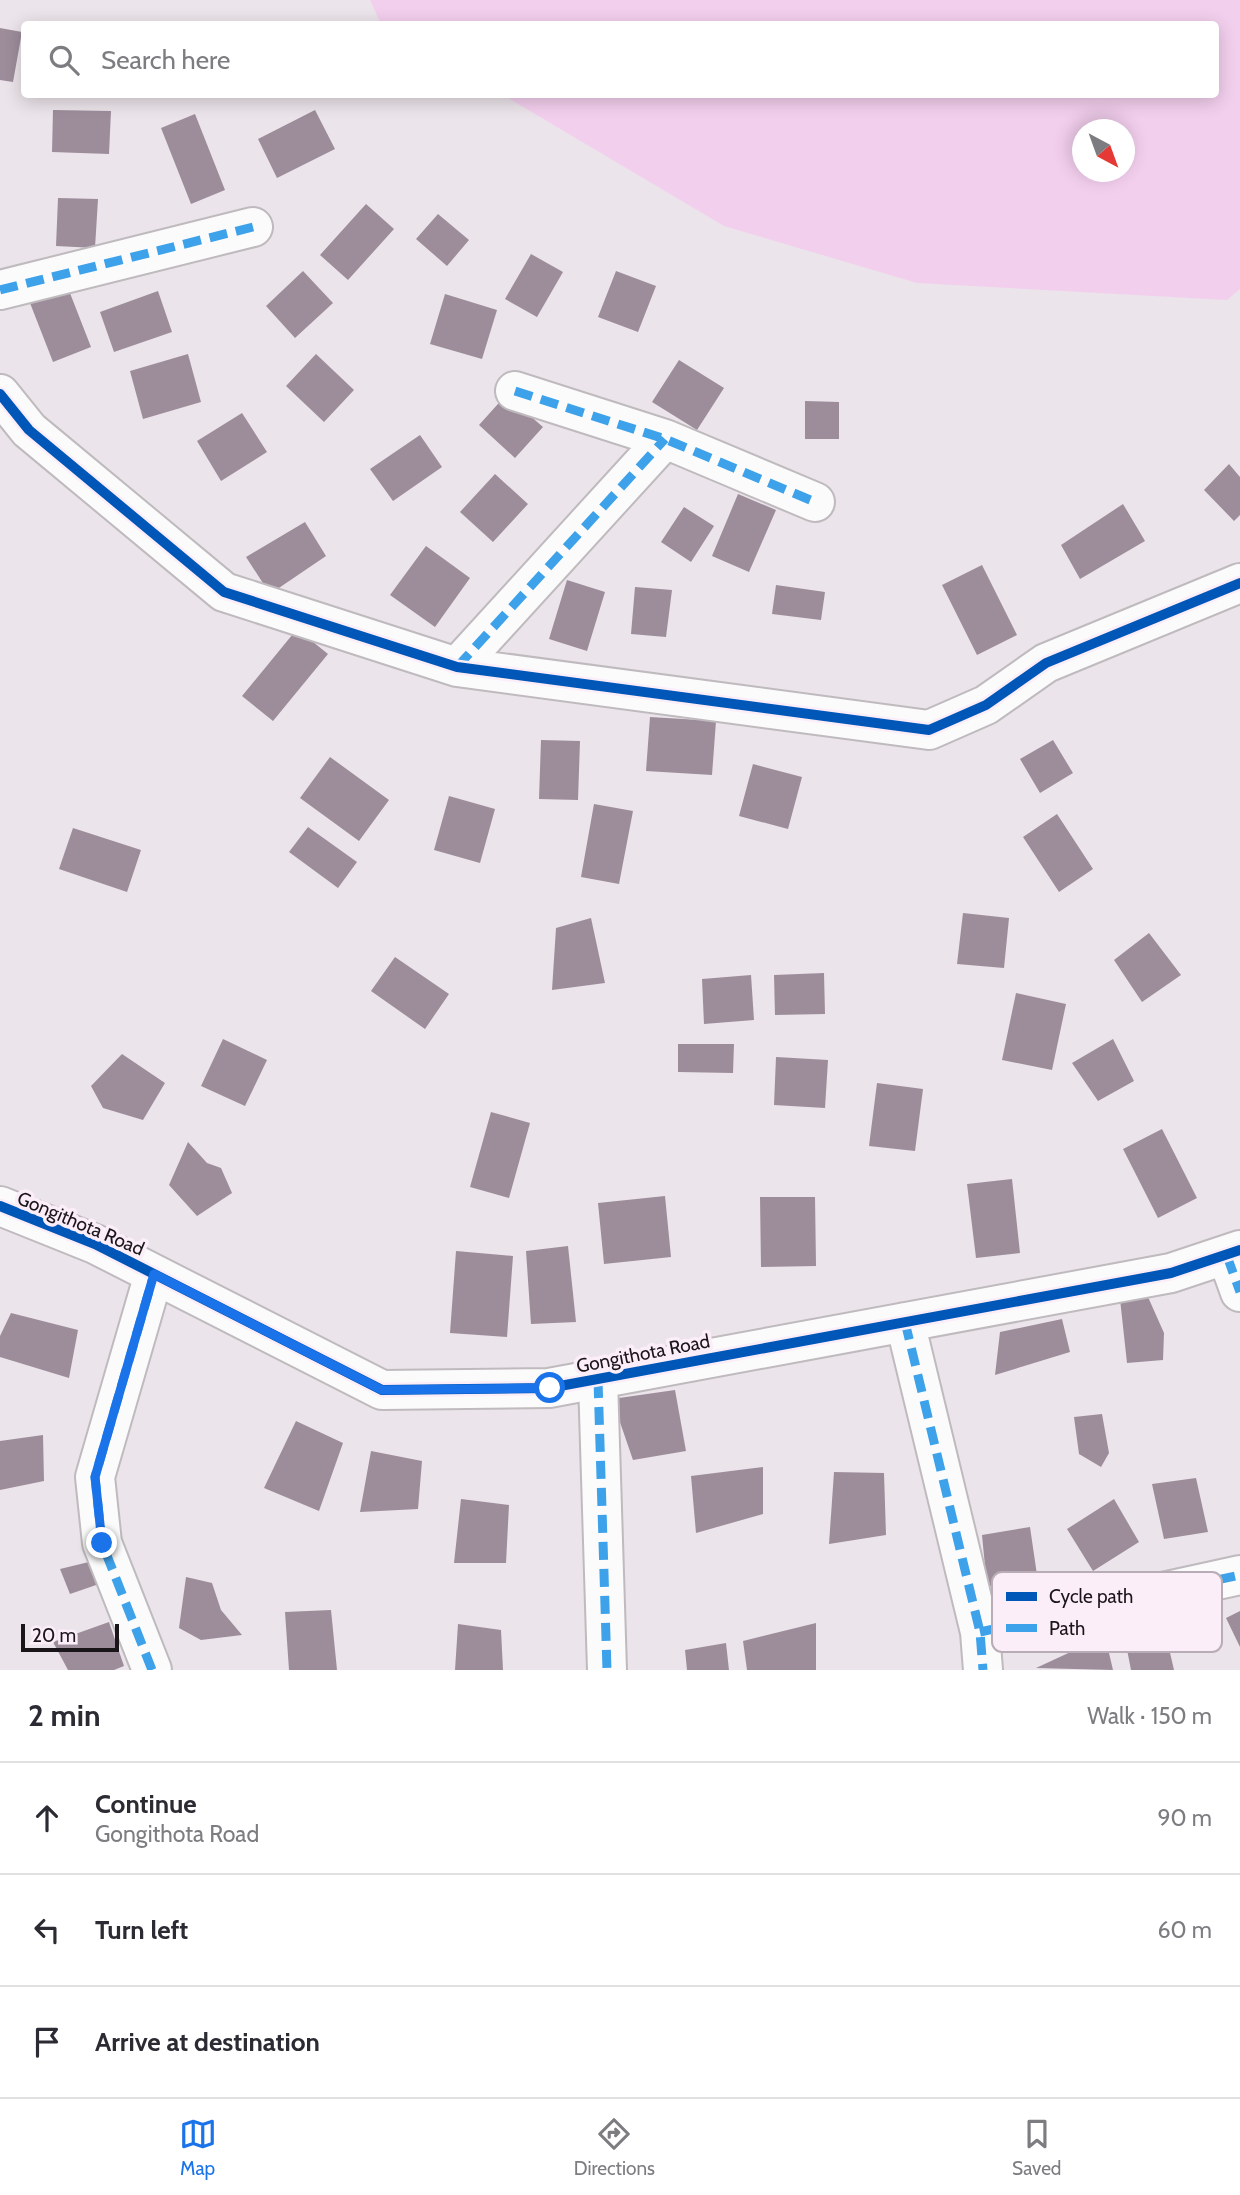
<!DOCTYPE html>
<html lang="en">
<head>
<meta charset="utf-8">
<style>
	body { margin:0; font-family:Cabin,sans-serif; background:#f2f2f3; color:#2b2b33 }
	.compass { position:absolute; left:1072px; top:119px; width:63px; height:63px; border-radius:50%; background:#fff; box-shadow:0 4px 18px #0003; rotate:139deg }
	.scale { position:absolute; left:21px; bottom:18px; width:98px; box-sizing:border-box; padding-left:7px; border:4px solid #1a1519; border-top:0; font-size:19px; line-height:24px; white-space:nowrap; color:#1a1519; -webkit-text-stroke:5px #fbeef9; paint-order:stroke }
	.stop { position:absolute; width:21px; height:21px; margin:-16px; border:5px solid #1a73e8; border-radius:50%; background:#fff }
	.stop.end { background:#1a73e8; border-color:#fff; box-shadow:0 2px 7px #0008 }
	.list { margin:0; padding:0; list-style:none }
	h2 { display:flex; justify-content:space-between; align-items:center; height:91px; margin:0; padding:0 28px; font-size:30px }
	h2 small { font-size:23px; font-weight:400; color:#7c7c81 }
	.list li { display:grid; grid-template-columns:46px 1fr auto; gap:21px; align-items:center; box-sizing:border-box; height:112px; padding:0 28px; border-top:2px solid #e1e1e2 }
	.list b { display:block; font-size:26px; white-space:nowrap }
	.list p { margin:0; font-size:23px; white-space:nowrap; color:#7c7c81 }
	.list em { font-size:23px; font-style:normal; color:#7c7c81 }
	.icon { flex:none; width:38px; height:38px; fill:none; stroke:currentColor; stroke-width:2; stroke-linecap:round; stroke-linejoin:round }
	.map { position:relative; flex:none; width:1240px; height:1670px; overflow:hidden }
	.search { position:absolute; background:#fff; box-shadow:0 4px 18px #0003; left:21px; right:21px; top:21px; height:77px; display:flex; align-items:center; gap:18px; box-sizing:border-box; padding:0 24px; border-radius:7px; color:#7c7c81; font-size:26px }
	.sheet { height:427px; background:#fff }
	nav { display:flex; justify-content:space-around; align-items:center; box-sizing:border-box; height:98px; border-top:2px solid #e1e1e2; background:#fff; font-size:19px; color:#7c7c81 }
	nav a { display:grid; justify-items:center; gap:4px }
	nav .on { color:#1a73e8 }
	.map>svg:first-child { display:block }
	.green { fill:#f3cfee; fill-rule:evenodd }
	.building { fill:#9d8d9b }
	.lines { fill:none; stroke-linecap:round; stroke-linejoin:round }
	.minor-casing { stroke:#bfbabe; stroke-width:42 }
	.minor { stroke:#fcfbfc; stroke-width:38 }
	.quiet { stroke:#3da2ea; stroke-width:9; stroke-dasharray:18 9; stroke-linecap:butt }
	.cycleway-casing { stroke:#fbeef9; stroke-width:15 }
	.cycleway { stroke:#0057b8; stroke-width:10 }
	.route { stroke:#1a73e8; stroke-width:9 }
	.labels { text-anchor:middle; stroke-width:7; stroke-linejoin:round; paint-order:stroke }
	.street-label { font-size:19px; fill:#1a1519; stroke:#fbeef9 }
	.key { fill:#fbeef9; stroke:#b8adb6; stroke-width:2 }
	.key-label { font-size:19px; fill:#1a1519 }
</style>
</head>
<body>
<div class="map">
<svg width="1240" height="1670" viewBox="0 0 1240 1670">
	<rect width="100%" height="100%" fill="#ebe4ea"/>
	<path class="green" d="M370,0H1240V289L1227,300L917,283L724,226L503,95L1216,94V24H385L380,22ZM1082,130H1124V172H1082Z"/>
	<path class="building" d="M0,28L22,32L13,82L0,80Z
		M53,110L111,111L109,154L52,152Z
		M315,110L335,149L277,178L258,139Z
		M195,114L225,190L191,204L161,128Z
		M58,198L98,199L95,248L56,246Z
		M366,204L394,229L348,280L320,255Z
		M438,214L469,240L447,266L416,239Z
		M531,254L563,272L537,317L505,299Z
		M303,271L333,303L295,338L266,306Z
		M616,271L656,286L638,332L598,317Z
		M68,288L91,347L53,362L30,303Z
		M158,291L172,332L114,352L100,312Z
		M445,294L497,310L482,359L430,344Z
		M188,354L201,402L143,419L130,371Z
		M316,354L354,390L324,422L286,386Z
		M679,360L724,388L697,430L652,402Z
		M506,395L543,427L515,458L479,425Z
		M805,401L839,402V439H805Z
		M242,413L267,452L221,481L197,441Z
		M420,435L442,467L393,501L370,469Z
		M1229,464L1240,477V515L1234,521L1204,490Z
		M495,474L528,504L493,542L460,512Z
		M738,494L776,510L749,572L712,556Z
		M1123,504L1145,541L1080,579L1061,545Z
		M684,507L714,526L691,562L661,542Z
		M305,522L326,556L270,594L246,557Z
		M426,546L470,578L435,627L390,595Z
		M982,565L1017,635L977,655L942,585Z
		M567,580L605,592L587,651L549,639Z
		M776,585L825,592L821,620L772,614Z
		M635,587L672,590L666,637L631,634Z
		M297,629L328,654L273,721L242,696Z
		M650,717L716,721L712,775L646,771Z
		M541,740L580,741L578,800L539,799Z
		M1053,740L1073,773L1040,793L1020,759Z
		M330,757L389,800L359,841L300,798Z
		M753,764L802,777L788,829L739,816Z
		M449,796L495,809L480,863L434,850Z
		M594,804L633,811L619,884L581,877Z
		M1057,814L1093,869L1059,892L1023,837Z
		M308,827L357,862L338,888L289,852Z
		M73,828L141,850L127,892L59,869Z
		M963,913L1009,918L1004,968L957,964Z
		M591,918L605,983L552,990L556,928Z
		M1149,933L1181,975L1142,1002L1114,960Z
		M395,957L449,994L425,1029L371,991Z
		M824,973L825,1014L775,1015L774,975Z
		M751,975L754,1020L704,1024L702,979Z
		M1016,993L1066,1004L1052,1070L1002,1060Z
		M223,1039L267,1060L245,1106L201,1086Z
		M1113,1039L1134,1081L1098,1101L1072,1063Z
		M678,1044H734L733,1073L678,1072Z
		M122,1054L165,1083L143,1120L103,1108L91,1086Z
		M776,1057L828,1060L825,1108L774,1105Z
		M877,1083L923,1089L915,1151L869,1146Z
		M491,1112L530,1123L509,1198L470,1187Z
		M1162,1129L1197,1198L1158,1218L1123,1149Z
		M188,1142L207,1163L221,1168L232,1193L197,1216L169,1185Z
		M1012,1179L1020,1253L976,1258L967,1184Z
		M665,1196L671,1257L604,1264L598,1203Z
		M760,1197H815L816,1266L761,1267Z
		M568,1246L576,1322L531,1324L526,1251Z
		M456,1251L513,1256L507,1337L450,1333Z
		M1148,1297L1164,1333L1163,1360L1127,1363L1120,1299Z
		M11,1313L78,1330L69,1378L0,1357V1336Z
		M1062,1319L1070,1352L995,1375L1000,1332Z
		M675,1390L686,1451L633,1460L612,1399Z
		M1102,1414L1109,1453L1101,1467L1079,1454L1074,1417Z
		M296,1421L343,1443L319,1511L264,1488Z
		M43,1435L44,1481L0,1490V1441Z
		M371,1451L422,1461L418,1509L360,1512Z
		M763,1467V1514L696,1533L691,1476Z
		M834,1472L884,1473L886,1535L829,1544Z
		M1196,1478L1208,1532L1164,1539L1152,1484Z
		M461,1499L509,1505L506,1563H454Z
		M1114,1499L1139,1542L1093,1571L1067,1529Z
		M1030,1527L1037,1575L987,1587L982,1535Z
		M97,1560L102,1583L70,1594L60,1569Z
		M186,1577L212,1583L221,1610L242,1635L201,1640L179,1628Z
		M331,1610L337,1670H289L285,1612Z
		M1240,1611V1647L1226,1618Z
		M1162,1618L1174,1670H1131L1123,1629Z
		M109,1622L124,1666L114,1670H68L53,1642Z
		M816,1623V1670H747L743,1641Z
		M458,1624L501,1630L503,1670H455Z
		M1105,1636L1113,1670L1036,1668Z
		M726,1643L729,1670H687L685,1650Z"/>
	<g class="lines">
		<defs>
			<path id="minor" d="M0,290L253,227
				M515,391L665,439L815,502
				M0,394L29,430L224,592L457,667L929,730L986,705L1046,663L1240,583
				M457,667L665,439
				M0,1206L95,1244L382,1390L549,1388L1171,1273L1240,1250
				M1227,1256L1240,1292
				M905,1322L980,1632L983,1670
				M598,1380L607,1670
				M980,1632L1240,1575
				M152,1670L102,1543L95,1477L154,1274"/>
		</defs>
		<use href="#minor" class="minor-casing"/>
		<use href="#minor" class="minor"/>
		<path class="quiet" d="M0,290L253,227
			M515,391L665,439L815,502
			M457,667L665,439
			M1227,1256L1240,1292
			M905,1322L980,1632L983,1670
			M598,1380L607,1670
			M980,1632L1240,1575
			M152,1670L102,1543L95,1477L154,1274"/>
		<defs>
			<path id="cycleway" d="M0,394L29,430L224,592L457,667L929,730L986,705L1046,663L1240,583
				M0,1206L95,1244L382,1390L549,1388L1171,1273L1240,1250"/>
		</defs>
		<use href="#cycleway" class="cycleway-casing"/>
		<use href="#cycleway" class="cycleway"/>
	</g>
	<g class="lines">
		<path class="route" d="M102,1543L95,1477L154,1274L382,1390L550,1388"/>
	</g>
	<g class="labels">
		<g class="street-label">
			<text transform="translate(81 1223) rotate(23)" y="7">Gongithota Road</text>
			<text transform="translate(643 1353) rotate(-11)" y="7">Gongithota Road</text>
		</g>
	</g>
	<rect x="992" y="1572" width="230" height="80" rx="10" class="key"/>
	<rect x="1006" y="1592" width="31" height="9" fill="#0057b8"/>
	<rect x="1006" y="1624" width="31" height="8" fill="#3da2ea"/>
	<g class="key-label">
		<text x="1049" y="1603">Cycle path</text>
		<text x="1049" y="1635">Path</text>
	</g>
</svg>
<svg class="compass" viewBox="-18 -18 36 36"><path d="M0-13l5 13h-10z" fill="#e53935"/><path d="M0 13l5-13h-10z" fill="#7c7c81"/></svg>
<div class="scale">20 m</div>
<div class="stop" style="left:550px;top:1388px"></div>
<div class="stop end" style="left:102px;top:1543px"></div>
<div class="search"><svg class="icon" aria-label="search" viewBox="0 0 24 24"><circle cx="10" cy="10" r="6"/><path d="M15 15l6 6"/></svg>Search here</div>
</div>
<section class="sheet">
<h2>2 min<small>Walk · 150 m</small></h2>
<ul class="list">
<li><svg class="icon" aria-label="ahead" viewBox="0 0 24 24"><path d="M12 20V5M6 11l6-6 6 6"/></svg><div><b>Continue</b><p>Gongithota Road</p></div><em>90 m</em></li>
<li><svg class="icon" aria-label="left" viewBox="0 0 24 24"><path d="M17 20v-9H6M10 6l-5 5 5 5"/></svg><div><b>Turn left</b></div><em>60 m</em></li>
<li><svg class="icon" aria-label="arrive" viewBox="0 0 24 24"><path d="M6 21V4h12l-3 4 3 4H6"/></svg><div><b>Arrive at destination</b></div></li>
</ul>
</section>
<nav>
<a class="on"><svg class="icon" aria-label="map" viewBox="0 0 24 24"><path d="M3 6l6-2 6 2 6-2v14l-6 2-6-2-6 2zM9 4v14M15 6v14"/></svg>Map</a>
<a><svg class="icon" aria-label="directions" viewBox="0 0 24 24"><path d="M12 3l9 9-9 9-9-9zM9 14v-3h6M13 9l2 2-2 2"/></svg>Directions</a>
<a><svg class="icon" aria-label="saved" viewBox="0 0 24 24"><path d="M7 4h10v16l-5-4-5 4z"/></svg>Saved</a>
</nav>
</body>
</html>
